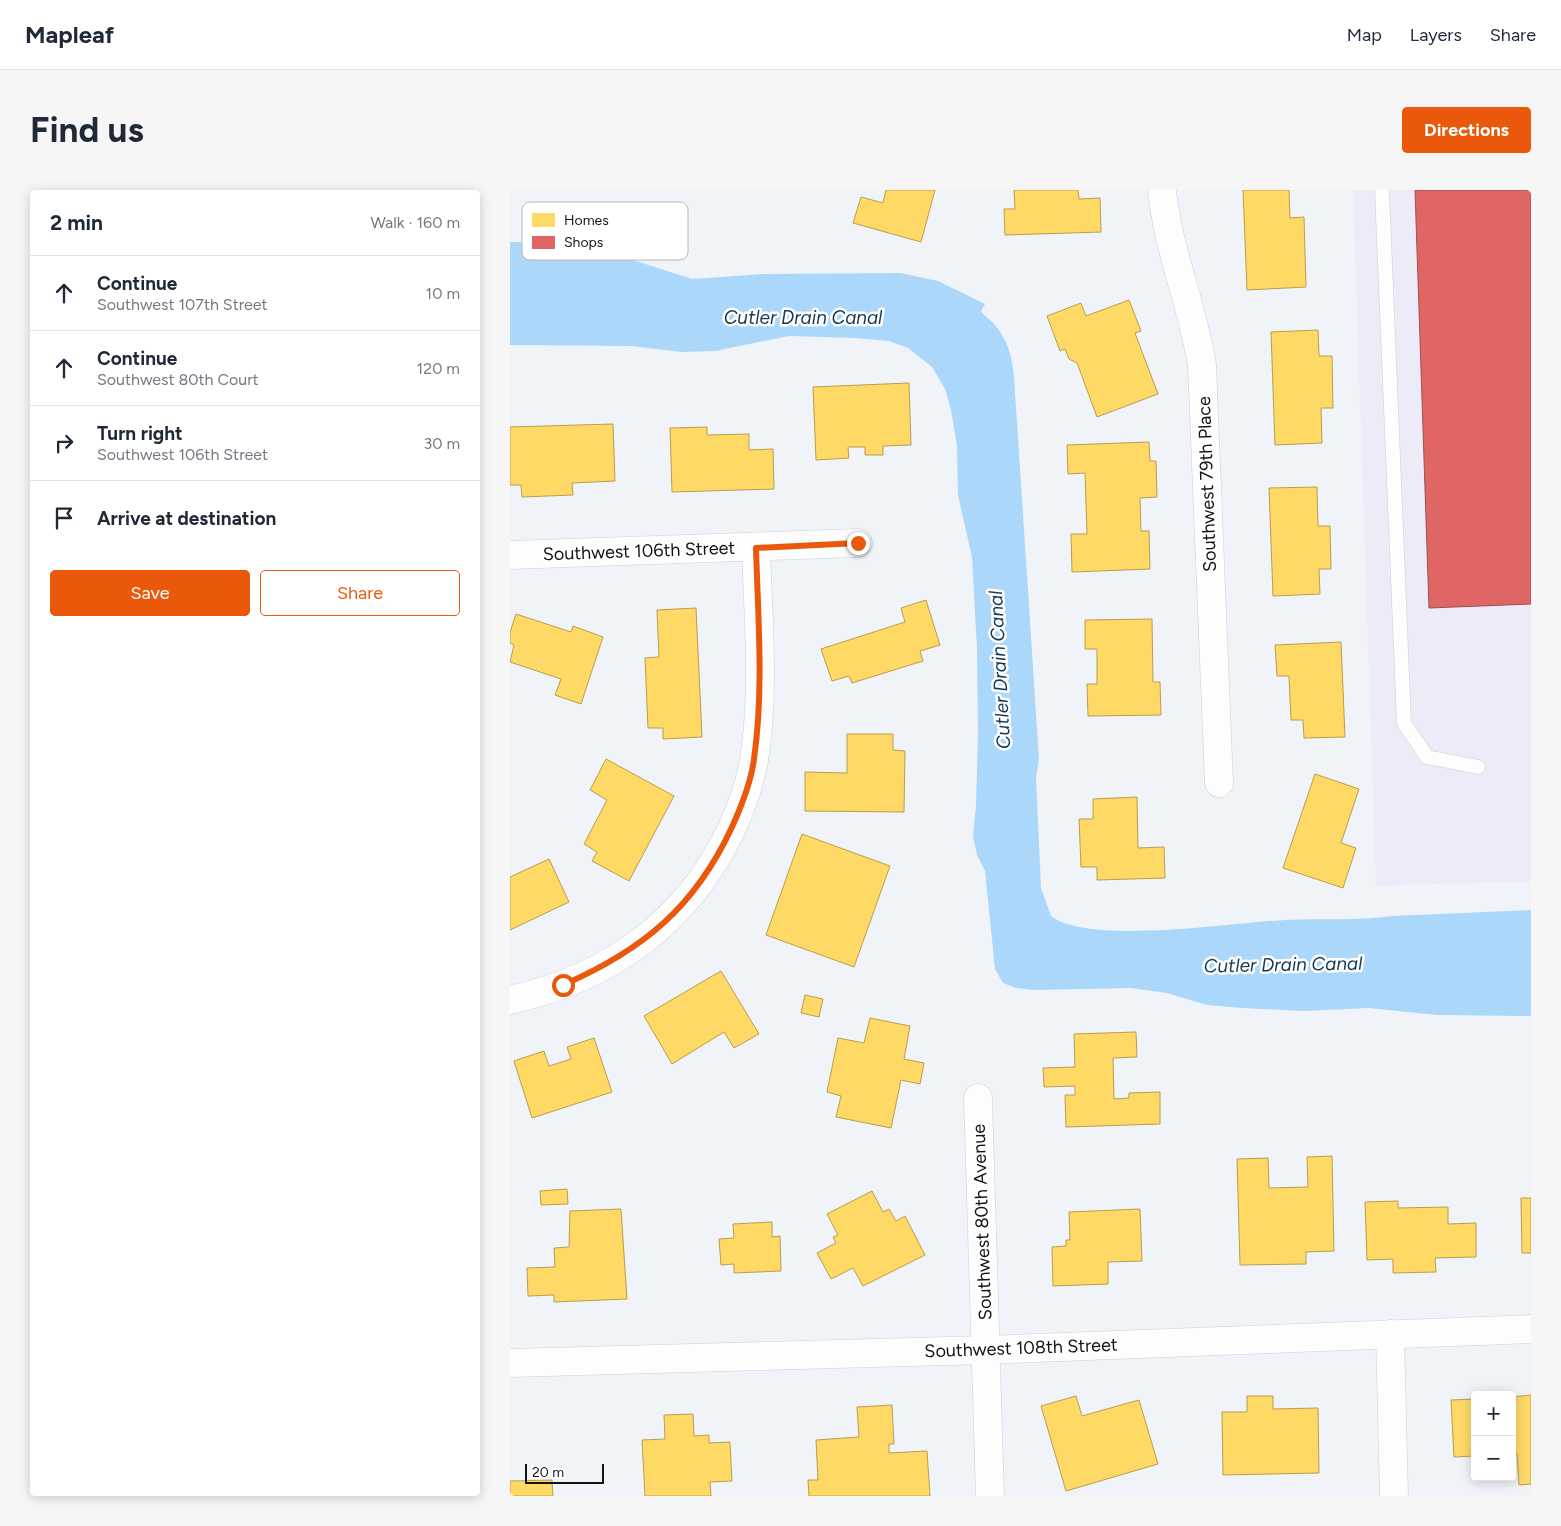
<!DOCTYPE html>
<html lang="en">
<head>
<meta charset="utf-8">
<style>
	body { margin:0; font-family:Figtree,sans-serif; background:#f6f6f7; color:#1f2937 }
	.controls { position:absolute; right:15px; bottom:15px; display:grid; overflow:hidden; border-radius:5px; box-shadow:0 2px 12px #0003 }
	.controls button { width:45px; height:45px; display:grid; place-items:center; padding:0; border:0; border-bottom:1px solid #e0e1e3; background:#fff; color:#1f2937; font:25px sans-serif }
	.scale { position:absolute; left:15px; bottom:12px; width:79px; box-sizing:border-box; padding-left:5px; border:2px solid #111316; border-top:0; font-size:14px; line-height:18px; white-space:nowrap; color:#111316; -webkit-text-stroke:4px #fff; paint-order:stroke }
	.stop { position:absolute; width:15px; height:15px; margin:-11px; border:4px solid #ea580c; border-radius:50%; background:#fff }
	.stop.end { background:#ea580c; border-color:#fff; box-shadow:0 1px 5px #0008 }
	.list { margin:0; padding:0; list-style:none }
	h2 { display:flex; justify-content:space-between; align-items:center; height:65px; margin:0; padding:0 20px; font-size:21px }
	h2 small { font-size:16px; font-weight:400; color:#747a83 }
	.list li { display:grid; grid-template-columns:32px 1fr auto; gap:15px; align-items:center; box-sizing:border-box; height:75px; padding:0 20px; border-top:1px solid #e0e1e3 }
	.list b { display:block; font-size:19px; white-space:nowrap }
	.list p { margin:0; font-size:16px; white-space:nowrap; color:#747a83 }
	.list em { font-size:16px; font-style:normal; color:#747a83 }
	.actions { display:flex; gap:10px; padding:15px 20px }
	.actions a { flex:1; padding:11px 0; border:1px solid #ea580c; border-radius:5px; text-align:center; font-size:18px; color:#ea580c }
	.actions .main { background:#ea580c; color:#fff }
	.icon { flex:none; width:28px; height:28px; fill:none; stroke:currentColor; stroke-width:2; stroke-linecap:round; stroke-linejoin:round }
	.map { position:relative; flex:none; width:1021px; height:1306px; overflow:hidden; border-radius:5px }
	header { display:flex; align-items:center; gap:30px; box-sizing:border-box; height:70px; padding:0 25px; background:#fff; border-bottom:1px solid #e0e1e3 }
	header strong { font-size:24px }
	nav { display:flex; gap:28px; margin-inline-start:auto; font-size:18px }
	.intro { display:flex; align-items:center; justify-content:space-between; box-sizing:border-box; height:120px; padding:0 30px }
	h1 { margin:0; font-size:35px }
	.button { padding:12px 22px; border-radius:5px; background:#ea580c; color:#fff; font-size:18px; font-weight:700 }
	main { display:flex; gap:30px; padding:0 30px }
	aside { flex:1; background:#fff; border-radius:5px; box-shadow:0 2px 12px #0003 }
	.map>svg:first-child { display:block }
	.commercial { fill:#eeebf9 }
	.water { fill:#abd8fa }
	.homes { fill:#ffd966; stroke:#b89e4e }
	.shops { fill:#e06666; stroke:#a24d4e }
	.lines { fill:none; stroke-linecap:round; stroke-linejoin:round }
	.lane-casing { stroke:#cccfd2; stroke-width:15 }
	.street-casing { stroke:#cccfd2; stroke-width:29 }
	.lane { stroke:#fdfdfe; stroke-width:14 }
	.street { stroke:#fdfdfe; stroke-width:28 }
	.route { stroke:#ea580c; stroke-width:6 }
	.labels { text-anchor:middle; stroke-width:5; stroke-linejoin:round; paint-order:stroke }
	.street-label { font-size:18px; fill:#111316; stroke:#fff }
	.water-label { font-size:19px; font-style:italic; fill:#163951; stroke:#fff }
	.key { fill:#fff; stroke:#b8b8b9; stroke-width:1 }
	.key-label { font-size:14px; fill:#111316 }
</style>
</head>
<body>
<header>
<strong>Mapleaf</strong>
<nav><a>Map</a><a>Layers</a><a>Share</a></nav>
</header>
<div class="intro"><h1>Find us</h1><a class="button">Directions</a></div>
<main>
<aside>
<h2>2 min<small>Walk · 160 m</small></h2>
<ul class="list">
<li><svg class="icon" aria-label="ahead" viewBox="0 0 24 24"><path d="M12 20V5M6 11l6-6 6 6"/></svg><div><b>Continue</b><p>Southwest 107th Street</p></div><em>10 m</em></li>
<li><svg class="icon" aria-label="ahead" viewBox="0 0 24 24"><path d="M12 20V5M6 11l6-6 6 6"/></svg><div><b>Continue</b><p>Southwest 80th Court</p></div><em>120 m</em></li>
<li><svg class="icon" aria-label="right" viewBox="0 0 24 24"><path d="M7 20v-9h11M14 6l5 5-5 5"/></svg><div><b>Turn right</b><p>Southwest 106th Street</p></div><em>30 m</em></li>
<li><svg class="icon" aria-label="arrive" viewBox="0 0 24 24"><path d="M6 21V4h12l-3 4 3 4H6"/></svg><div><b>Arrive at destination</b></div></li>
</ul>
<div class="actions"><a class="main">Save</a><a>Share</a></div>
</aside>
<div class="map">
<svg width="1021" height="1306" viewBox="0 0 1021 1306">
	<rect width="100%" height="100%" fill="#f0f3f8"/>
	<path class="commercial" d="M843,0H1021V691L866,696Z"/>
	<path class="water" d="M0,52H38L80,56L182,89L253,84L390,83L428,91L475,114L471,121C475,127 480,129 485,135C498,150 502,167 504,187L529,569L526,587L531,698L541,726C580,756 725,732 776,730C812,728 847,731 882,726L1021,720V826L927,825L859,818L794,821L733,818L697,815L657,803L621,798L525,800L506,798L493,793L485,779L475,681L467,665L463,646L466,616L468,545L467,459L462,367L448,305L447,256L441,220L435,199L422,177L398,158L379,151L347,148L279,146L205,161L172,162L121,156L0,155Z"/>
	<path class="homes" d="M376,0H425L411,52L343,33L351,7L373,13Z
		M504,0H568L569,9L590,8L591,42L495,45L494,19H505Z
		M733,0H779L780,28L794,27L796,97L737,100Z
		M619,110L631,141L625,143L648,204L587,227L567,173L559,169L555,159L550,161L537,126L571,113L576,126Z
		M808,140L809,166H822L823,218H811L812,253L765,255L761,142Z
		M399,193L401,255L373,256V265H355V257H338L339,268L306,270L303,197Z
		M103,234L105,291L62,293L63,305L12,307L11,295H0V237Z
		M197,237V245L239,244V260L263,259L264,299L162,302L160,238Z
		M639,252L640,271H646L647,307L630,308L631,341H639L640,379L562,382L561,344H577L575,283L558,284L557,255Z
		M807,297L808,336H820L821,379H809L810,404L763,406L759,298Z
		M416,410L430,455L410,461L413,471L342,493L339,486L322,491L311,459L395,432L391,418Z
		M186,418L192,547L153,549V538H138L135,468L149,467L147,420Z
		M6,424L61,442L63,436L93,447L71,514L45,505L51,489L0,472L4,455L0,453V442Z
		M642,429L643,492H650L651,525L578,526L577,494H587V459H575V430Z
		M831,452L835,547L794,548L793,530H781L779,486H767L765,455Z
		M337,544H383V560L395,561L394,622L295,621V582L337,583Z
		M96,569L164,606L119,691L82,671L87,662L74,654L97,610L80,600Z
		M805,584L849,599L831,653L846,658L833,698L773,678Z
		M627,607L628,658L654,657L655,688L587,690V677H571L569,629H583V609Z
		M292,644L380,676L344,777L256,745Z
		M39,669L59,712L0,740V687Z
		M211,781L249,844L224,858L214,842L162,874L134,826Z
		M295,805L313,809L309,827L291,823Z
		M360,828L400,836L394,869L414,873L410,894L391,890L381,938L326,927L331,906L317,902L328,848L354,853Z
		M626,842L627,867L603,868L604,909L619,908V903L650,902V934L556,937L555,905H565V896L534,897L533,878L565,877L564,844Z
		M84,848L102,902L22,928L4,871L34,861L39,876L61,869L57,857Z
		M822,966L824,1061L796,1062V1074L730,1075L727,969L758,968L759,998L798,997L797,967Z
		M57,999L58,1014L31,1015L30,1001Z
		M362,1001L373,1022L379,1019L386,1031L395,1026L415,1065L353,1096L343,1078L321,1089L307,1063L326,1053L323,1047L328,1045L317,1024Z
		M1011,1008H1021V1063H1012Z
		M888,1011V1018L938,1017V1034L966,1033V1067L925,1068L926,1082L883,1083V1069L857,1070L855,1012Z
		M111,1019L117,1109L44,1112V1105L18,1106L17,1078L45,1077L44,1058L59,1057L60,1021Z
		M630,1019L632,1071L598,1072V1094L543,1096L542,1057L556,1056V1050H560L559,1022Z
		M262,1032V1047L270,1046L271,1081L224,1083V1074L211,1075L209,1049L224,1048L223,1034Z
		M1021,1205V1294L1009,1295L1007,1264H1002V1207Z
		M566,1206L572,1226L629,1210L648,1274L556,1301L531,1216Z
		M737,1206H763V1219L808,1218L809,1283L713,1285L712,1222H737Z
		M965,1209V1266L944,1267L941,1210Z
		M382,1215L384,1254H379V1263L417,1261L420,1306H299L298,1290H308L306,1250L349,1247L347,1217Z
		M183,1224L184,1246L199,1245V1253L220,1252L222,1291L200,1292L201,1306H135L132,1250L155,1249L154,1225Z
		M42,1290L43,1306H0V1291Z"/>
	<path class="shops" d="M905,0H1021V414L919,418Z"/>
	<g class="lines">
		<defs>
			<path id="lane" d="M872,0L894,533L917,567L968,577"/>
			<path id="street" d="M652,0C658,61 683,116 692,175L709,593
				M0,365L348,353
				M0,810C100,788 178,732 222,638C232,616 240,594 244,570C255,500 248,428 246,358
				M468,908L480,1306
				M880,1144L884,1306
				M0,1173L475,1160L1021,1139"/>
		</defs>
		<use href="#lane" class="lane-casing"/>
		<use href="#street" class="street-casing"/>
		<use href="#lane" class="lane"/>
		<use href="#street" class="street"/>
	</g>
	<g class="lines">
		<path class="route" d="M53,795C133,760 185,717 222,637C232,615 241,593 244,569C254,499 248,428 246,358L348,353"/>
	</g>
	<g class="labels">
		<g class="street-label">
			<text transform="translate(697 294) rotate(-92)" y="6">Southwest 79th Place</text>
			<text transform="translate(129 361) rotate(-2)" y="6">Southwest 106th Street</text>
			<text transform="translate(472 1032) rotate(-92)" y="6">Southwest 80th Avenue</text>
			<text transform="translate(511 1158) rotate(-2)" y="6">Southwest 108th Street</text>
		</g>
		<g class="water-label">
			<text x="293" y="134">Cutler Drain Canal</text>
			<text transform="translate(489 480) rotate(-93)" y="7">Cutler Drain Canal</text>
			<text transform="translate(773 774) rotate(-1)" y="7">Cutler Drain Canal</text>
		</g>
	</g>
	<rect x="12" y="12" width="166" height="58" rx="8" class="key"/>
	<rect x="22" y="23" width="23" height="14" fill="#ffd966"/>
	<rect x="22" y="46" width="23" height="13" fill="#e06666"/>
	<g class="key-label">
		<text x="54" y="35">Homes</text>
		<text x="54" y="57">Shops</text>
	</g>
</svg>
<div class="controls">
<button>+</button>
<button>−</button>
</div>
<div class="scale">20 m</div>
<div class="stop" style="left:53px;top:795px"></div>
<div class="stop end" style="left:348px;top:353px"></div>
</div>
</main>
</body>
</html>
